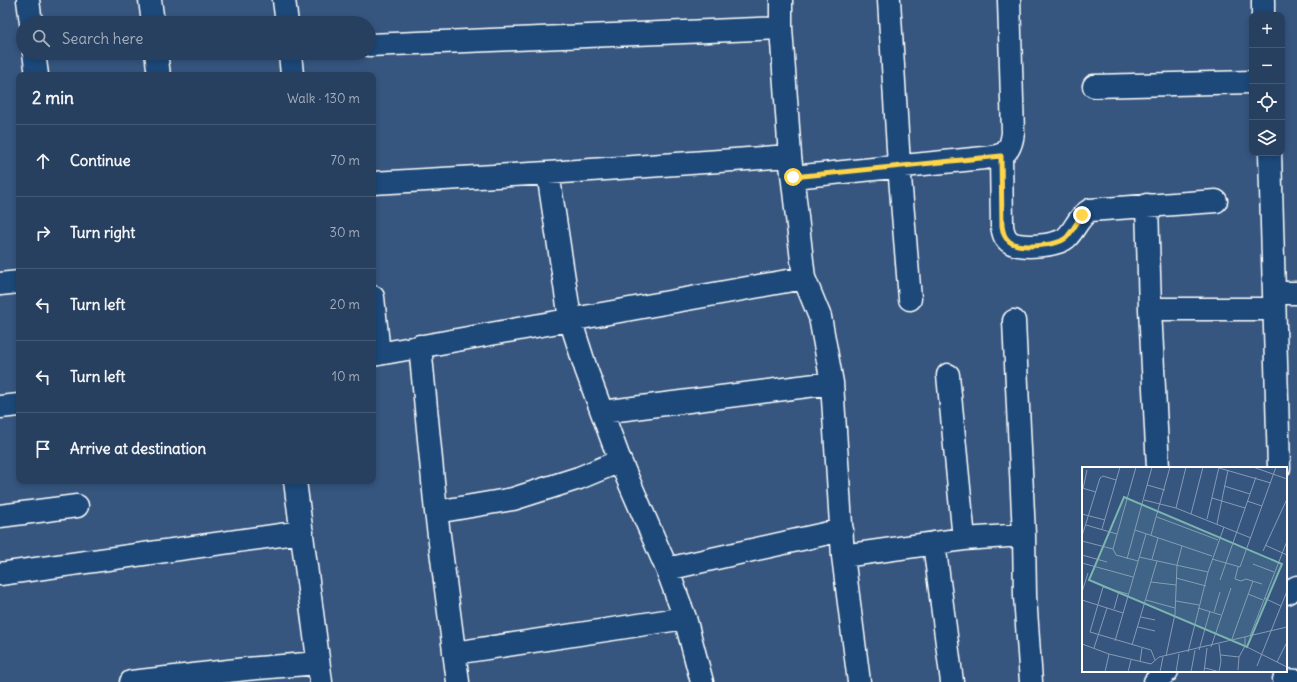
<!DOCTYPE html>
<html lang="en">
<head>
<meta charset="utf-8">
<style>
	body { margin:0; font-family:Delius,sans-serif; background:#344b69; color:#f1f3f6 }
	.controls { position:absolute; right:12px; top:12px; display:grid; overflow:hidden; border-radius:8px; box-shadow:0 2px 6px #0003 }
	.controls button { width:36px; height:36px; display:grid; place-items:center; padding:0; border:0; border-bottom:1px solid #445975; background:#284060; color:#f1f3f6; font:20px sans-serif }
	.stop { position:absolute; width:12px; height:12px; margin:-9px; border:3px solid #ffd54a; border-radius:50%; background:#fff }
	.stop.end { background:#ffd54a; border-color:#fff; box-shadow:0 1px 4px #0008 }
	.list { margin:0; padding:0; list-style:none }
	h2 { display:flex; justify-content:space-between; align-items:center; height:52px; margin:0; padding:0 16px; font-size:17px }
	h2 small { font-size:13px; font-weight:400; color:#a5afbd }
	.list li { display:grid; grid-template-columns:26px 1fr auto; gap:12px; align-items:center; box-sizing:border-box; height:72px; padding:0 16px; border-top:1px solid #445975 }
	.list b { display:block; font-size:15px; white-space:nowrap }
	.list em { font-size:13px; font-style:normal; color:#a5afbd }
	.icon { flex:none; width:22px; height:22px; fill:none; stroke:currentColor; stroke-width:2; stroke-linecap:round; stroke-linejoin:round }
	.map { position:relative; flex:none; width:1297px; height:682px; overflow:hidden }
	.search { position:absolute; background:#284060; box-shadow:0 2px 6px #0003; left:16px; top:16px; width:360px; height:44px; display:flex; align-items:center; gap:10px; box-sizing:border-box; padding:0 14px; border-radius:22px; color:#a5afbd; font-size:15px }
	.panel { position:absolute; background:#284060; box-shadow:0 2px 6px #0003; left:16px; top:72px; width:360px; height:412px; border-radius:8px }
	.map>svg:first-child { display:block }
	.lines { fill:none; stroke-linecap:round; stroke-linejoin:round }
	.minor-casing { stroke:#fff; stroke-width:25 }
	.minor { stroke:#1f4a7a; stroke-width:22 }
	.route { stroke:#ffd54a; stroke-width:5 }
	.inset-road { fill:none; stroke:#869ab3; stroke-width:1 }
	.view { fill:#7bb4af; fill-opacity:0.15; stroke:#7bb4af; stroke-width:2 }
	.inset-edge { fill:none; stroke:#fff; stroke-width:2 }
</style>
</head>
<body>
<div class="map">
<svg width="1297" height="682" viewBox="0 0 1297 682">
	<rect width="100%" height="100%" fill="#365680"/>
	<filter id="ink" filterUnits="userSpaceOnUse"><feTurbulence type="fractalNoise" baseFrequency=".025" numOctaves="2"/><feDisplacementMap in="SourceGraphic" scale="8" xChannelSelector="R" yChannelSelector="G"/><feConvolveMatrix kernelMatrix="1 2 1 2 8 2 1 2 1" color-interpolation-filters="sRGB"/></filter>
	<g filter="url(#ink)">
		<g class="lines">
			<defs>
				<path id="minor" d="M28,0L31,23
					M150,0L153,23
					M284,0L287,23
					M781,0V28L790,156L804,278L820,317L832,383L843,556L859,682
					M889,0L899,165L910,299
					M1263,0V15
					M369,45L781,28
					M34,53L37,75
					M156,53L159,75
					M290,53L292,75
					M1094,86L1252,82
					M1270,153L1279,468
					M1001,156L1002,226C1003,232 1004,238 1010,242C1020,249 1056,246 1066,238C1075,230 1078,217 1090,210L1216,201
					M548,173L570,319L586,369L620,461L667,569L685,618L702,682
					M793,177L984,158C1003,156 1010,155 1013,133L1009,0
					M373,183L548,173L790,156
					M1147,205L1150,309L1158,468
					M0,284L19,282
					M1274,293H1297
					M373,297L379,354
					M1150,309H1274
					M1014,321L1024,535L1025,596L1031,682
					M420,346L436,512L458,682
					M373,355L804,278
					M948,375L964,539
					M0,407L19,405
					M602,412L832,383
					M295,481L321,682
					M436,512L513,499L579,478L620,461
					M0,516L77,506
					M934,543L952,682
					M843,556L964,539L1024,535
					M667,569L842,530
					M0,574L302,532
					M1286,593L1297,587
					M454,653L685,618
					M1284,680L1297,681
					M131,682L246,669L318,663
					M1155,682L1167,671"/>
			</defs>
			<use href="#minor" class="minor-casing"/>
			<use href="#minor" class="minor"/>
		</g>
	</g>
	<g class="lines" filter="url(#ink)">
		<path class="route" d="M793,177L1001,156L1002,226C1003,232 1004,238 1010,242C1020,249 1056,246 1066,238C1072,232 1077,222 1082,215"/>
	</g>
	<g transform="translate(1082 467)">
		<rect width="205" height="205" fill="#365680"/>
		<path class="inset-road" d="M171,0L205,12M137,1L189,16M65,18L83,23M142,19L168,27M0,21L14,25M1,22L5,3M130,31L163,41M62,33L94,41L169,71M165,34L180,39M94,41L104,0M0,47L23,53M109,47L121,0M75,50L136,73M125,52L137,0M135,57L146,3M4,58L35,67M20,62L38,0M53,63L130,89M69,68L88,0M0,69L18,11L21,9L34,13M0,74L31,82L54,0M183,78L205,88M31,82L34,88L56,94M181,84L205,32M0,88L25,95M57,90L126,105M45,92L70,0M70,92L76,71M130,92L158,100L194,0M0,96L51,110M171,97L192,105M156,100L153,112L159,114L164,112L180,117M94,111L124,119M138,113L174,10M69,115L94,118M0,125L6,106M46,127L21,120L8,165L69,183L73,193M166,127L181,133M182,131L199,139M0,133L41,146M64,133L93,141M94,134L117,138M116,141L139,148M32,142L37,124M132,145L138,125M59,150L73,153M56,160L73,164M168,169L205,74M150,172L171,114M33,174L64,67M0,177L27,187L69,197L77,190L205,160M50,178L75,94M163,179L205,200M129,180L149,121M12,181L25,141M117,183L128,144M106,185L126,105L142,60M139,188L157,190M84,189L93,147L95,98L100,79M58,195L60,181M195,195L205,175M175,199L205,124M123,201L138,205M156,203L157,190L163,179V170M23,205L27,187M46,205L49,193M78,205L81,190M94,205L97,187M109,205L113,183M122,205L125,181M137,205L139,194L137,177"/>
		<path class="view" d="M42,30L200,97L165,180L7,113Z"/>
		<rect width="205" height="205" class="inset-edge"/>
	</g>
</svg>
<div class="controls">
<button>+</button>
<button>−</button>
<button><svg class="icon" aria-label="locate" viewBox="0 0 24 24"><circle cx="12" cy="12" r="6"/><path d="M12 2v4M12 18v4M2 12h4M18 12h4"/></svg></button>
<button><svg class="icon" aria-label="layers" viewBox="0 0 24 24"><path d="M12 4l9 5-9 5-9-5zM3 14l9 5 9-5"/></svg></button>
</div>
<div class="stop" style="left:793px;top:177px"></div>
<div class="stop end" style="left:1082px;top:215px"></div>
<div class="search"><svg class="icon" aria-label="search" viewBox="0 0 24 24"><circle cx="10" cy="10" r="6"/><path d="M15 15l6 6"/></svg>Search here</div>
<section class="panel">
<h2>2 min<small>Walk · 130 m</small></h2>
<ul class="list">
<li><svg class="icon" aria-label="ahead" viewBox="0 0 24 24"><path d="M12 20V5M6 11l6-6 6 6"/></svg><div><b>Continue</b></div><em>70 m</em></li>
<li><svg class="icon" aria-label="right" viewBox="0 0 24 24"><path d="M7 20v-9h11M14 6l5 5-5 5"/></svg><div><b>Turn right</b></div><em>30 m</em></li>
<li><svg class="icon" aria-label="left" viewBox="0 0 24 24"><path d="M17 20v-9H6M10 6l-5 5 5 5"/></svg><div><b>Turn left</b></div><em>20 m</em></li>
<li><svg class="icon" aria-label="left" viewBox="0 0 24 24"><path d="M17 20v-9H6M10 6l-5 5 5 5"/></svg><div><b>Turn left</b></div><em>10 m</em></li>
<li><svg class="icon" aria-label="arrive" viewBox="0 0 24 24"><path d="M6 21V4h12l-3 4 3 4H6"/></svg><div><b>Arrive at destination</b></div></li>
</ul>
</section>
</div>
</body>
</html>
